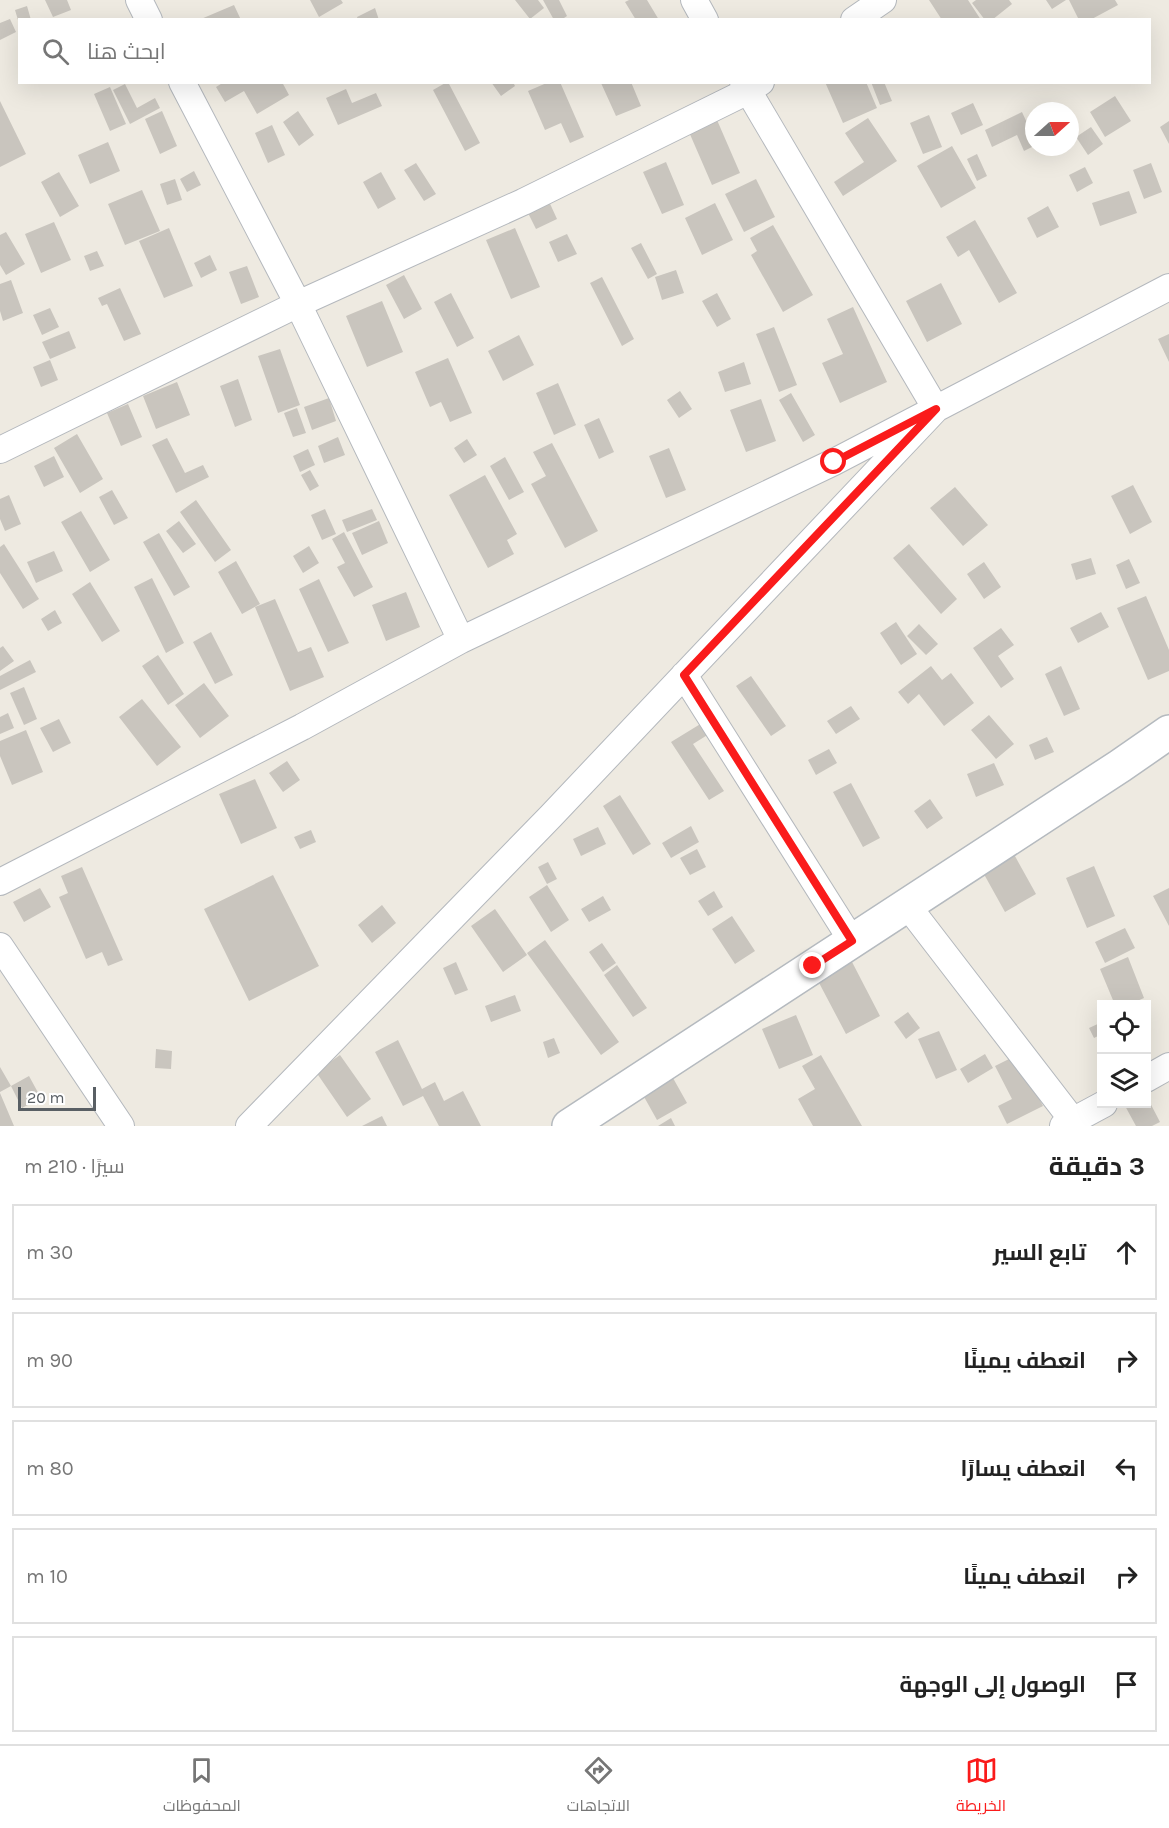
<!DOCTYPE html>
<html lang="ar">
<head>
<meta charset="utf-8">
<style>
	body { margin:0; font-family:Karla,Cairo,sans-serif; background:#f6f6f6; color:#222; direction:rtl }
	.controls { position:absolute; right:18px; bottom:18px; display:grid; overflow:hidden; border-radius:0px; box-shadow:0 6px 24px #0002 }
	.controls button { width:54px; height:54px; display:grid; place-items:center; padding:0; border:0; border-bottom:2px solid #e0e0e0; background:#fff; color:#222; font:30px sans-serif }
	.compass { position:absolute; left:1025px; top:102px; width:54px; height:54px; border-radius:50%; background:#fff; box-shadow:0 6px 24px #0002; rotate:69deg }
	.scale { position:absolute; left:18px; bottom:15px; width:78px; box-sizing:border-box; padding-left:6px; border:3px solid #595f64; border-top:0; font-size:16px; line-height:21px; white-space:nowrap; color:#595f64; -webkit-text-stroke:4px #fff; paint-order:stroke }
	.stop { position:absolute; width:18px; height:18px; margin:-14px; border:4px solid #fa1b1b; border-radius:50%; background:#fff }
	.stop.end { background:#fa1b1b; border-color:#fff; box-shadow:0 2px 6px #0008 }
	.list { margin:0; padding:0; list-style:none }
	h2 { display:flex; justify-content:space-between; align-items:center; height:78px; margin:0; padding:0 24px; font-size:26px }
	h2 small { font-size:20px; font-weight:400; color:#767676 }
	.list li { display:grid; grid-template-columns:39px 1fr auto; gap:18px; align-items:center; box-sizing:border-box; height:96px; margin:0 12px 12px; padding:0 12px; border:2px solid #e0e0e0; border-radius:0px }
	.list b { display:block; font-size:22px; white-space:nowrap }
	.list em { font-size:20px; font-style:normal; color:#767676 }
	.icon { flex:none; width:33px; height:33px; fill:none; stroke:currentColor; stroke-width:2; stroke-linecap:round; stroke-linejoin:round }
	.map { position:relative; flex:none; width:1169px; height:1126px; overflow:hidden; direction:ltr }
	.search { position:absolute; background:#fff; box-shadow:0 6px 24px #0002; left:18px; right:18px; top:18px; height:66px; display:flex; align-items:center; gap:15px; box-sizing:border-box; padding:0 21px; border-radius:0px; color:#767676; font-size:22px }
	.sheet { height:618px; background:#fff }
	nav { display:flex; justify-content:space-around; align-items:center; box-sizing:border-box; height:84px; border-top:2px solid #e0e0e0; background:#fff; font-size:16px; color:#767676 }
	nav a { display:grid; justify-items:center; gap:3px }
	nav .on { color:#fa1b1b }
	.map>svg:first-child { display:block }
	.building { fill:#c9c5be }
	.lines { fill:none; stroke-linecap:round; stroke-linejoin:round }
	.street-casing { stroke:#b4b8bd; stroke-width:28 }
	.secondary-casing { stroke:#b5babf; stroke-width:36 }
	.street { stroke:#fff; stroke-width:26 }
	.secondary { stroke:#fff; stroke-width:33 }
	.route { stroke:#fa1b1b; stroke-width:8 }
</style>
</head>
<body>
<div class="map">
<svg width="1169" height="1126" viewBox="0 0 1169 1126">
	<rect width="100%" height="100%" fill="#eeeae1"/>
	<path class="building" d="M45,0H67L71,10L53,17Z
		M310,0H341L343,3L319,17Z
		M515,0H538L544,8L530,19Z
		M543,0H559L567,16L561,20H554Z
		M629,0H647L659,20H636L625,2Z
		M929,0H968L981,20H942Z
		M976,0H1009L1012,4L992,20H985L972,3Z
		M1046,0H1066L1052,9Z
		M1069,0H1115L1118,5L1090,20H1079Z
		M234,5L241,20H201V19Z
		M27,6L31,20H18L15,10Z
		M375,8L379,20H358L357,17Z
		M10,19L16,32L0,40V23Z
		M224,82H282L289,95L257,114L244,91L225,102L216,87Z
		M447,82H448L480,143L465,151L433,90Z
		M491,82H513L515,86L501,96Z
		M549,82H560L584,137L570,143L561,123L545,130L528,91Z
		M631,82L641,106L616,116L601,83Z
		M825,82H866L877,108L843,123Z
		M871,82H884L892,101L880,105Z
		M125,84L137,108L155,98L160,108L130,124L113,90Z
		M110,87L126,124L110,131L94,94Z
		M346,89L352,103L376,93L382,106L338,125L326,98Z
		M1115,96L1131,121L1105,137L1090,112Z
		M0,101L26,154L0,167Z
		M973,103L983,125L961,135L951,113Z
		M162,111L177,146L160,154L145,119Z
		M298,111L314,135L299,146L283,122Z
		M1022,112L1034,138V146L1024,151L1017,135L992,147L985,130Z
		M929,115L942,147L923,154L910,123Z
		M868,118L897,161L843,196L834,182L864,162L845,133Z
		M717,120L740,173L712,185L689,132Z
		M1169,121V144L1160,127Z
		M272,125L285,155L268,163L255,133Z
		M1091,127L1103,144L1088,155L1076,137Z
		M108,142L120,171L90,184L78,155Z
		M952,146L976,188L941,208L917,166Z
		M977,154L987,176L977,181L967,159Z
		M666,162L684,205L662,214L643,172Z
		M416,163L436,194L424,201L404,170Z
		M1151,163L1162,192L1144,199L1133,170Z
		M1085,167L1093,183L1077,192L1069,175Z
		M194,171L201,185L187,192L180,179Z
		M59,172L79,206L60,217L41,182Z
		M381,172L396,199L378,209L363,182Z
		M175,179L182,200L167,205L160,184Z
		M756,179L775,217L744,232L725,194Z
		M142,190L160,231L125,245L108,204Z
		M1129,191L1137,213L1100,226L1092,203Z
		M546,195L557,219L536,229L524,205Z
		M715,203L733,240L702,255L685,218Z
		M1048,206L1059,227L1037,238L1027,218Z
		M975,220L1017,293L999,303L969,250L958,257L946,237Z
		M54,222L71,260L41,273L25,234Z
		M773,225L813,295L783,312L751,255L757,251L750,238Z
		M169,228L193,286L164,298L139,241Z
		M515,228L540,287L511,299L486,240Z
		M6,232L25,264L6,275L0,265V235Z
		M567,234L577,254L558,262L549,242Z
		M641,243L657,274L648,279L631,248Z
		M97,251L104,266L90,271L84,256Z
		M210,255L217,270L201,278L194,263Z
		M247,266L259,297L241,304L229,272Z
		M676,270L684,293L662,300L655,277Z
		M404,275L422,309L404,319L386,285Z
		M602,277L634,339L622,346L590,283Z
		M11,280L23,313L3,321L0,311V284Z
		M941,283L962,324L927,342L906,301Z
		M120,288L141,334L124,341L107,304L102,306L98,298Z
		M451,293L474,338L457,347L434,302Z
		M717,293L731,319L717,327L702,301Z
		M382,301L403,352L367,367L346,316Z
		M853,307L887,382L840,403L822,363L843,354L827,319Z
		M50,308L59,327L42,335L33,315Z
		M774,327L797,385L779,392L756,334Z
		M69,331L76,348L50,359L42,342Z
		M1169,334V362L1158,339Z
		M519,335L534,365L503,381L488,351Z
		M280,349L300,405L278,413L258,356Z
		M448,358L472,413L450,422L441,402L430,407L415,372Z
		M50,360L58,380L41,387L33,367Z
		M744,362L751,384L725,392L718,372Z
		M238,379L252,420L235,427L220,386Z
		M177,382L190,415L156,429L143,396Z
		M558,383L576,425L554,435L536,393Z
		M680,391L692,409L679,418L667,400Z
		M791,393L815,435L803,442L779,400Z
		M329,398L336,421L312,430L304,407Z
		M761,399L776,441L746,452L730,410Z
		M128,404L142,437L121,446L107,413Z
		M297,408L306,433L293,437L284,413Z
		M599,418L614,452L599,459L584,425Z
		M77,434L103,479L80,493L54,448Z
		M338,437L345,455L324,463L318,446Z
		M167,438L185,473L203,465L209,477L176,493L152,445Z
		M467,439L477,455L464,463L454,448Z
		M552,443L598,531L565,548L531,484L546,476L533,452Z
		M669,448L686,490L666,498L649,456Z
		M308,449L315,465L300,472L293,456Z
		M54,456L64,477L44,487L34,466Z
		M505,457L524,492L509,500L490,466Z
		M310,470L319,486L310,491L301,475Z
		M485,475L517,534L507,540L514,554L488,568L449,495Z
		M1133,485L1152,522L1130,534L1111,496Z
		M955,487L988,525L963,546L930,508Z
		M112,490L128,518L114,525L99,497Z
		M9,495L21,524L5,531L0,519V499Z
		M196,500L231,550L215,562L180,512Z
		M325,509L336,534L322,540L311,515Z
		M372,509L377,520L347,532L342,520Z
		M81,511L110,560L90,572L61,522Z
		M179,521L196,544L183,553L166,531Z
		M379,521L388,543L362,555L352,533Z
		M344,532L373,587L354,597L337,567L345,563L332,539Z
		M159,533L190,587L174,596L143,542Z
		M4,544L39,599L23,609L0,573V547Z
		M909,544L957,599L941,614L893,558Z
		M309,546L319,563L303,573L293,556Z
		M54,551L63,571L36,583L27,562Z
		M1091,558L1096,574L1076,580L1071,564Z
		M1129,559L1140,583L1126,589L1116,565Z
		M236,561L260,604L242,614L218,572Z
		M984,562L1001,587L984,599L967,574Z
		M152,578L184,643L166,653L134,587Z
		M319,579L349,643L328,652L299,589Z
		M90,582L120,631L102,642L72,594Z
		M406,592L420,627L386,641L372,605Z
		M1146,596L1169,650V671L1148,680L1117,608Z
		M275,599L298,652L311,647L324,677L290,691L255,607Z
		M55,610L62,623L48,631L41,619Z
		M1101,612L1109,627L1078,643L1070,628Z
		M896,622L917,654L901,665L880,633Z
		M919,624L938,644L926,655L907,636Z
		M1001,628L1014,645L998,656L1014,679L1001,688L973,648Z
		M211,632L233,675L215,684L193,642Z
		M3,646L14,661L0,671V648Z
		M158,655L184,694L168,705L142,666Z
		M30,660L36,672L0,690V676Z
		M931,666L942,680L951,673L974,703L944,726L919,694L908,704L898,692Z
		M1061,666L1080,709L1064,716L1045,674Z
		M751,676L786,726L771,736L736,686Z
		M204,683L229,716L200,738L175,705Z
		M24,687L37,719L24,725L10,693Z
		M142,699L181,747L157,766L119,717Z
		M851,706L860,719L836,734L827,721Z
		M8,713L14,728L0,734V717Z
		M989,715L1014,744L996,759L971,730Z
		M59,719L71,743L53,752L40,728Z
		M702,723L709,734L693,744L724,791L709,800L671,742Z
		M26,730L43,772L12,785L0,756V741Z
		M1047,737L1054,752L1035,760L1029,745Z
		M829,749L837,763L816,775L808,760Z
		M287,761L300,780L283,792L269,773Z
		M994,763L1004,785L976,797L967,774Z
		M255,779L277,828L241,844L219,794Z
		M851,783L880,838L863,847L833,792Z
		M620,795L651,844L633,855L603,806Z
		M930,799L943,818L927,829L914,811Z
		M691,826L699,842L671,858L662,843Z
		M598,827L606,844L581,856L573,839Z
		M311,830L316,842L300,849L294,837Z
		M697,849L706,867L690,875L680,858Z
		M1011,849L1036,894L1005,912L980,867Z
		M548,862L557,879L547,884L538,867Z
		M1094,866L1115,916L1087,928L1066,878Z
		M82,867L123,960L108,966L102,952L86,959L59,897L68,893L61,876Z
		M273,875L319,966L249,1001L204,909Z
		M547,885L569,920L551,932L529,897Z
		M40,888L51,907L24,922L13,902Z
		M1169,888V926L1153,896Z
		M714,891L723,907L708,916L698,901Z
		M603,896L611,910L589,922L581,909Z
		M382,905L396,923L372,943L358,925Z
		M495,909L527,955L503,972L471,926Z
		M732,916L755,951L735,964L712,929Z
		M1125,928L1135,948L1105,963L1095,942Z
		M545,940L619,1042L601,1055L527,953Z
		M602,943L616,963L603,972L589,952Z
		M1128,957L1144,998L1128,1005H1115L1100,969Z
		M851,960L880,1016L846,1034L817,979Z
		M456,962L468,990L455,995L443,968Z
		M617,965L647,1008L633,1017L604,975Z
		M515,995L521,1011L491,1022L485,1006Z
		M908,1012L920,1028L906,1039L894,1022Z
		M796,1015L813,1055L779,1069L762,1029Z
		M1102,1022V1034L1094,1038L1089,1028Z
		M939,1031L957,1070L936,1079L918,1039Z
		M554,1038L560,1053L548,1058L543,1042Z
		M398,1040L422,1089L435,1082L444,1101L463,1091L481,1126H439L423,1096L403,1106L375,1052Z
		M156,1049L172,1051L171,1069L155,1068Z
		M985,1054L993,1068L968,1083L960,1069Z
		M340,1055L371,1099L347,1117L316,1072Z
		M821,1055L862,1126H813L798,1099L815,1089L802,1066Z
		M1017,1055L1043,1106L1007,1124L998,1106L1012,1099L995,1066Z
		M0,1067L11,1086L0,1092Z
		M29,1076L41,1098L22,1108L11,1086Z
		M673,1078L687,1103L657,1120L643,1095Z
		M0,1093L14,1126H0Z
		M1146,1095L1160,1122L1152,1126H1136L1124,1104H1146Z
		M382,1116L387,1126H362Z
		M671,1118L675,1126H658Z"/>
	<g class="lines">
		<defs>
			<path id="street" d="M139,0L149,20
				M694,0L705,20
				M854,20L883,0
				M182,82L298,304L461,640
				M0,450L298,304L523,202L748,91L761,82
				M684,675L852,941
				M0,882L302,727L461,640L834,462L1169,287
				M907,905L1077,1126
				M0,946L121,1126
				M1146,1079L1169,1066
				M249,1126L551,816L936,409L743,82
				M1063,1126L1104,1104"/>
			<path id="secondary" d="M569,1126L1120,766L1169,732"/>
		</defs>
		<use href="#street" class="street-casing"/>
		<use href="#secondary" class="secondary-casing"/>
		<use href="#street" class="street"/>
		<use href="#secondary" class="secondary"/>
	</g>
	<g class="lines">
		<path class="route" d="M813,966L852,941L684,675L936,409L834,462"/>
	</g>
</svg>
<div class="controls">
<button><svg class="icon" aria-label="locate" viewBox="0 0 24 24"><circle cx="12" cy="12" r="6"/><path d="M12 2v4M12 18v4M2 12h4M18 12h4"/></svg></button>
<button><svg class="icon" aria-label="layers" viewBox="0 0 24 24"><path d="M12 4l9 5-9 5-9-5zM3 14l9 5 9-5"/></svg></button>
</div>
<svg class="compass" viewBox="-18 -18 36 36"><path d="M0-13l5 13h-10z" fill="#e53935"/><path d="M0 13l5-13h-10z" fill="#767676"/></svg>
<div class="scale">20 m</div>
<div class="stop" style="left:834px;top:462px"></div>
<div class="stop end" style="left:813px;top:966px"></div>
<div class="search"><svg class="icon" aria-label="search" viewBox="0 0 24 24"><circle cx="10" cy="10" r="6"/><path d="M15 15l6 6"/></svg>ابحث هنا</div>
</div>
<section class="sheet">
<h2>3 دقيقة<small>سيرًا · 210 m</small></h2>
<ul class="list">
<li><svg class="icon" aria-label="ahead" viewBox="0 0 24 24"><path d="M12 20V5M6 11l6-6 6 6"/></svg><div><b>تابع السير</b></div><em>30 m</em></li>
<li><svg class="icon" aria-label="right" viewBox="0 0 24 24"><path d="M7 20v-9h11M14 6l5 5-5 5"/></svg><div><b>انعطف يمينًا</b></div><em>90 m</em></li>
<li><svg class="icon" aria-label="left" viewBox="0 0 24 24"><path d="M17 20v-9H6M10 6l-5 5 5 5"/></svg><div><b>انعطف يسارًا</b></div><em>80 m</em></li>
<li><svg class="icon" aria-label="right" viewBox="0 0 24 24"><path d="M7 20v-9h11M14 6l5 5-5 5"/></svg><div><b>انعطف يمينًا</b></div><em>10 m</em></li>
<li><svg class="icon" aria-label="arrive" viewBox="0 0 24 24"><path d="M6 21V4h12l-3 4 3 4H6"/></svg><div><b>الوصول إلى الوجهة</b></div></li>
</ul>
</section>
<nav>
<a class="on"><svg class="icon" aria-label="map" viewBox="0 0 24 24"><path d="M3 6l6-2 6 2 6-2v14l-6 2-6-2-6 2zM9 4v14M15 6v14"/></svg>الخريطة</a>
<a><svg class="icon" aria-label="directions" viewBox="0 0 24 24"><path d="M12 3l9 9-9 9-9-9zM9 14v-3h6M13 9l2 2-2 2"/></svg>الاتجاهات</a>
<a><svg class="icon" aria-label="saved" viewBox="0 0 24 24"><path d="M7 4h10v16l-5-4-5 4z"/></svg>المحفوظات</a>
</nav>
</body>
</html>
